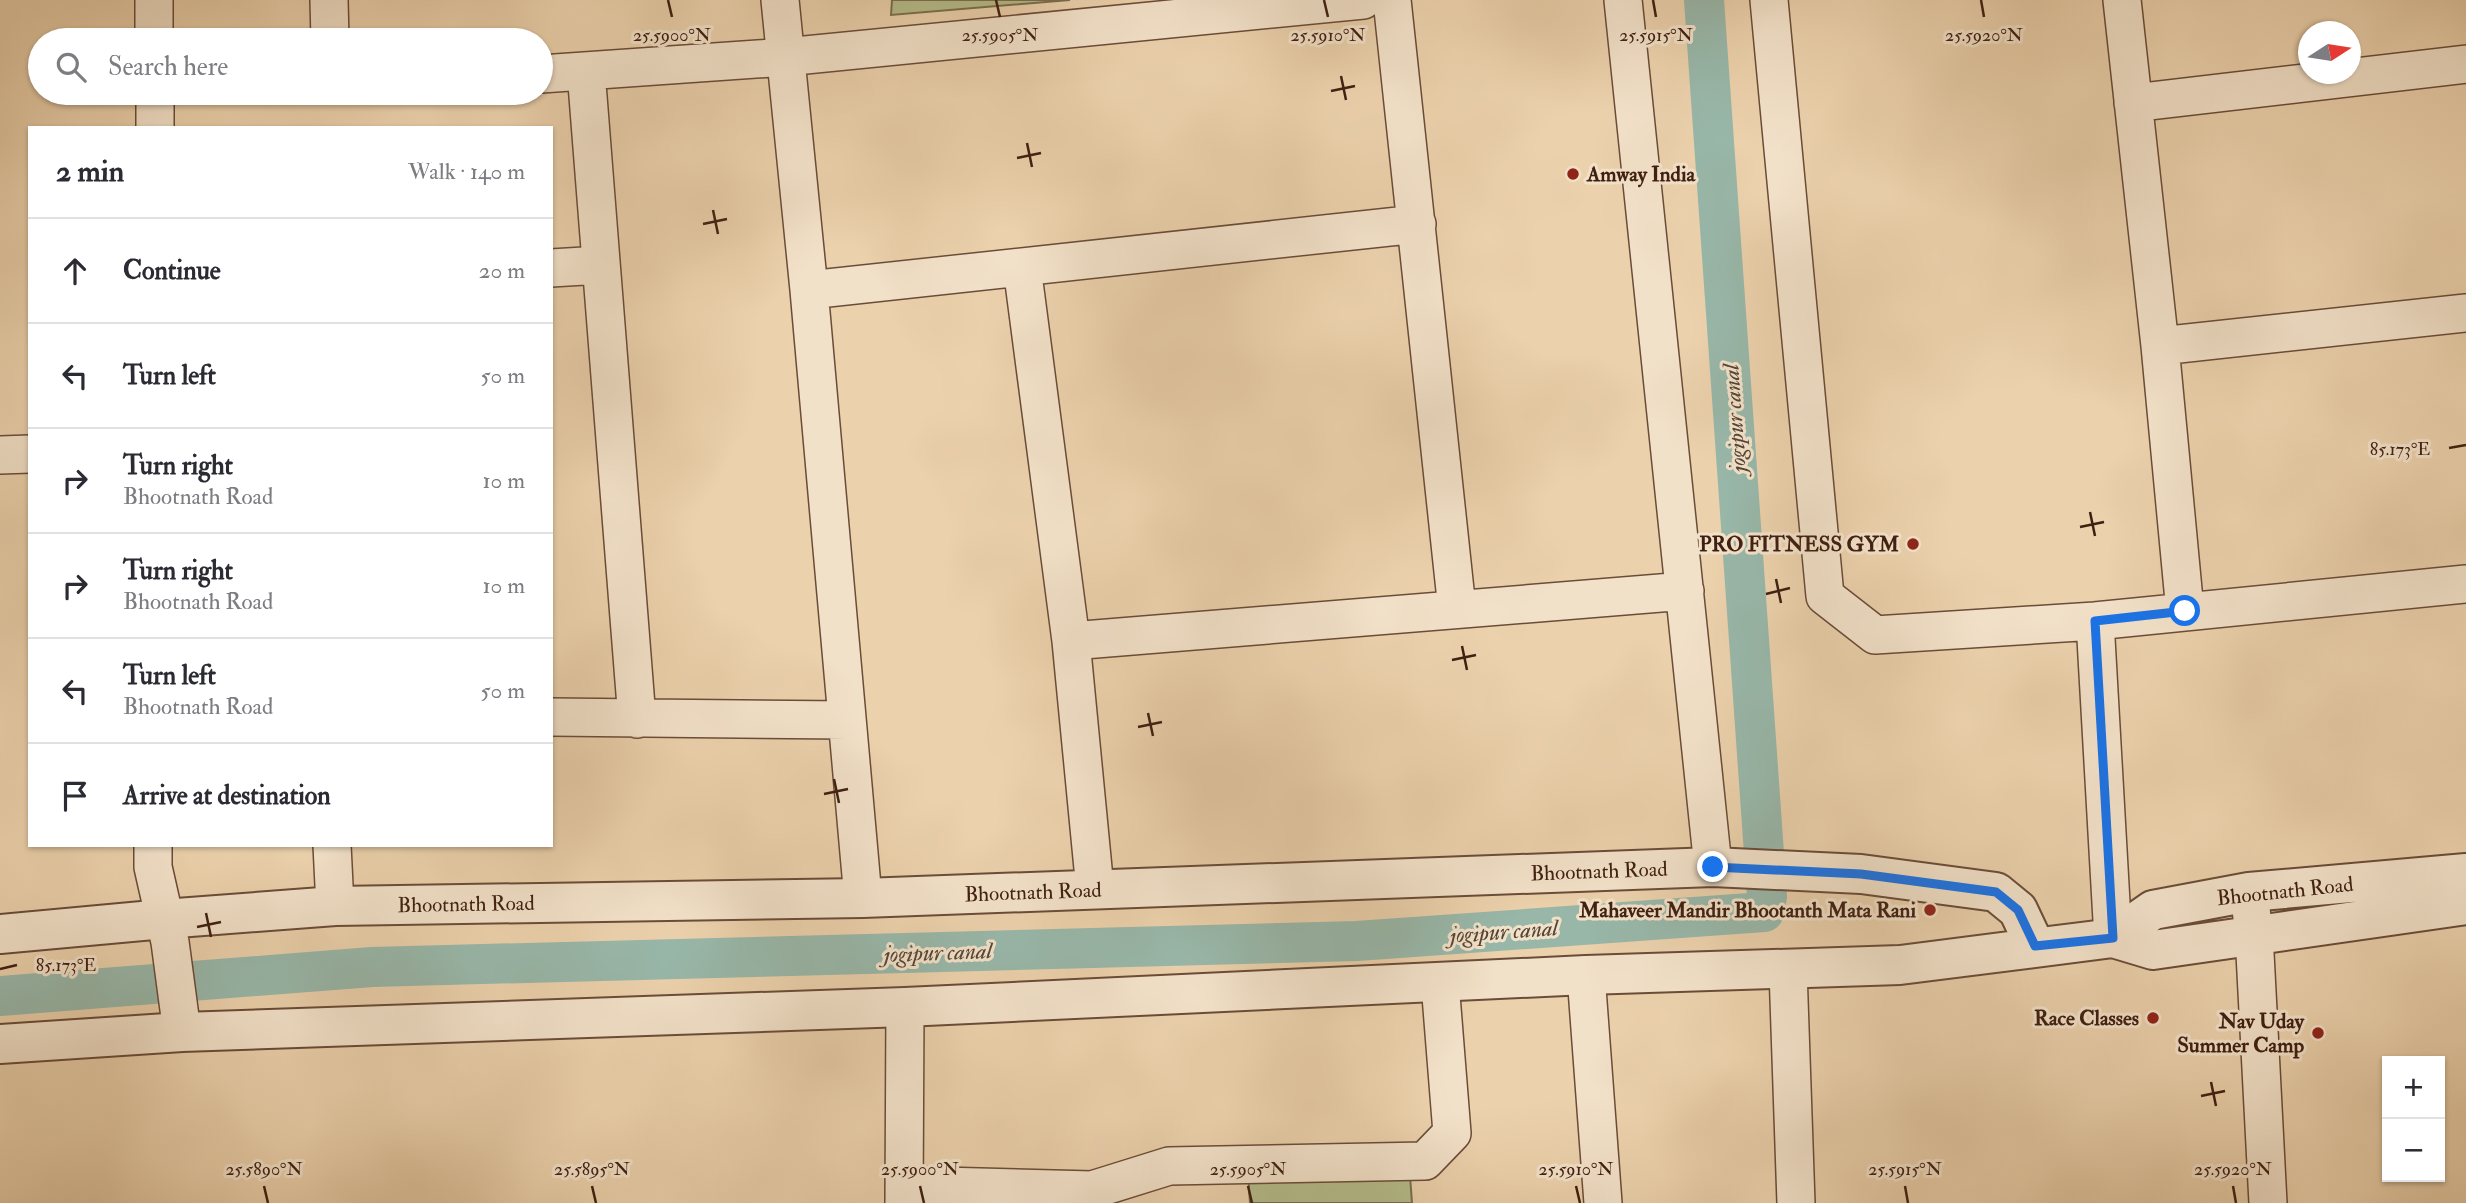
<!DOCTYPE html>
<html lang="en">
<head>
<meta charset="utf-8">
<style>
	body { margin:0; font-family:"IM FELL Double Pica",serif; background:#f2f2f3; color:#2b2b33 }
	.controls { position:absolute; right:21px; bottom:21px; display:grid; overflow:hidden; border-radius:0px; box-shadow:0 2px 5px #0004 }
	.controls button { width:63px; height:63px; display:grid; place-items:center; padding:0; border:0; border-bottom:2px solid #e1e1e2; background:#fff; color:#2b2b33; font:35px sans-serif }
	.compass { position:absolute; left:2298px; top:21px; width:63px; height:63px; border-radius:50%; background:#fff; box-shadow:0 2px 5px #0004; rotate:78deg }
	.stop { position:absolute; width:21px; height:21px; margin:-16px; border:5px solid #1a73e8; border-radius:50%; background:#fff }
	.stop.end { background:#1a73e8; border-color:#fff; box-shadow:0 2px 7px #0008 }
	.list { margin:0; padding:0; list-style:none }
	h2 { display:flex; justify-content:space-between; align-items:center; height:91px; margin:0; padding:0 28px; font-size:30px }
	h2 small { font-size:23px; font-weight:400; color:#7c7c81 }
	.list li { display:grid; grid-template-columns:46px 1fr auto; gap:21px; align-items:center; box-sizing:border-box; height:105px; padding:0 28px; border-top:2px solid #e1e1e2 }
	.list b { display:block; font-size:26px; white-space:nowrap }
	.list p { margin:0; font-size:23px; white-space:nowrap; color:#7c7c81 }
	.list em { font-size:23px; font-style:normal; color:#7c7c81 }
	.icon { flex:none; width:38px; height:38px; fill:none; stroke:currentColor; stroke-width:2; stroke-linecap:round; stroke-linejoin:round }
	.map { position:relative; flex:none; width:2466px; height:1203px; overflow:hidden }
	.search { position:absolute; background:#fff; box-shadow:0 2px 5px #0004; left:28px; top:28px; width:525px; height:77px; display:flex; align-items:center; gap:18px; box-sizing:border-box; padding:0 24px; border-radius:38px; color:#7c7c81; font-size:26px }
	.panel { position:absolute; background:#fff; box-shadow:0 2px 5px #0004; left:28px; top:126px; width:525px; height:721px; border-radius:0px }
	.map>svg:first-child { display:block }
	.green { fill:#b5bc8b; stroke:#7a6e4e; stroke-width:2 }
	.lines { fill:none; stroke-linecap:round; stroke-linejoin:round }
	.canal { stroke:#98b7a9; stroke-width:40 }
	.minor-casing { stroke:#6a4c38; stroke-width:40 }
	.tertiary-casing { stroke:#6a4c38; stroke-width:42 }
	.minor { stroke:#f2e1c9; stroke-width:37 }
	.tertiary { stroke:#f2e1c9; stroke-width:38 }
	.route { stroke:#1a73e8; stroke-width:9 }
	.ticks { fill:none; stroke:#3f1f11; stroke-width:2.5 }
	.poi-dot { fill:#8f2418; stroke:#f2e1c9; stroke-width:2.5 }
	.labels { text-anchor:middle; stroke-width:6; stroke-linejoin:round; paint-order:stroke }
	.poi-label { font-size:21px; font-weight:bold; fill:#3f1f11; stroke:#f2e1c9; text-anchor:end }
	.street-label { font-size:21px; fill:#3f1f11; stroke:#f2e1c9 }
	.water-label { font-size:23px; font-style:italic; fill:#554537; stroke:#f2e1c9 }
	.ticks-label { font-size:18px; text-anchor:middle; fill:#3f1f11; stroke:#f2e1c9; stroke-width:6; stroke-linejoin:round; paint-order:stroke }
</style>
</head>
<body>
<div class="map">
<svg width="2466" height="1203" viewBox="0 0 2466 1203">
	<rect width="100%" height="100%" fill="#ebd1ac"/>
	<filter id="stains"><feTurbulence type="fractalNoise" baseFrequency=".00286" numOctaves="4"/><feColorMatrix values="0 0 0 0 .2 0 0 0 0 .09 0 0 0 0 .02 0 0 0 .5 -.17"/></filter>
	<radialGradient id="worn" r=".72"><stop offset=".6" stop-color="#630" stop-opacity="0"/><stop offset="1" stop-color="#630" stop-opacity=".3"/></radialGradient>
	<path class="green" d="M892,0H1070L891,15Z
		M1248,1173L1410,1176L1412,1203H1250Z"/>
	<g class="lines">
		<path class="canal" d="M0,996L372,967L1357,941L1764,912L1767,896L1704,0"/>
		<defs>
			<path id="minor" d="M154,0V40
				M329,0L330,40
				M780,0L809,290L863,898
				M1392,0L1457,609
				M1623,0L1713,867
				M1769,0L1825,596L1875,635L2095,621L2466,584
				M2122,0L2160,346L2185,611
				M586,71L637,719
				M541,74L785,57L1363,0
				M155,93V128
				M2133,103L2466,64
				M1022,267L1071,641L1095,889
				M551,268L601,265
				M809,290L1417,224
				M2160,346L2466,313
				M0,455L30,454
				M2095,621L2113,938
				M1071,641L1685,591
				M551,717L847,720
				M153,845V867L170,942L182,1032
				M332,845L335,906
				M2249,892L2254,934L2268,1203
				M1788,970L1796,1203
				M1586,975L1603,1203
				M904,1185L1092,1190L1169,1166L1425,1161L1452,1133L1440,983
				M904,1203L905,1007"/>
			<path id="tertiary" d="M0,934L164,919L335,906L863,898L1713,867L1861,874L1996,892L2018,910L2035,946
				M2113,938L2153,910L2249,892L2466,873
				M0,1044L182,1032L905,1007L1586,975L1900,965L2113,938L2153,950L2466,905"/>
		</defs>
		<use href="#minor" class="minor-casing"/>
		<use href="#tertiary" class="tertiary-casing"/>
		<use href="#minor" class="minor"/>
		<use href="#tertiary" class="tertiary"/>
	</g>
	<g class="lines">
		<path class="route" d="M1713,867L1861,874L1996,892L2018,910L2035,946L2113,938L2095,621L2185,611"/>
	</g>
	<path class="ticks" d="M668,0L672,17M996,0L1000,17M1324,0L1328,17M1653,0L1656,17M1981,0L1984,17M1341,76L1346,100M1331,91L1355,86M1027,143L1032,167M1017,158L1041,153M713,210L718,234M703,224L727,219M2449,448L2466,445M2090,512L2095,536M2080,527L2104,522M1776,579L1781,603M1766,594L1790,588M1462,646L1467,670M1452,660L1476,655M1148,713L1153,736M1138,727L1162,722M834,779L839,803M824,794L848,789M206,913L211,937M197,927L221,922M0,969L17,965M2211,1082L2216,1106M2201,1096L2225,1091M264,1186L268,1203M592,1186L596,1203M920,1186L924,1203M1248,1186L1252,1203M1576,1186L1580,1203M1905,1186L1908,1203M2233,1186L2236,1203"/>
	<g class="poi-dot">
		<circle cx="1573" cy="174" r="7"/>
		<circle cx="1913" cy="544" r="7"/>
		<circle cx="1930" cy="910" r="7"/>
		<circle cx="2153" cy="1018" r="7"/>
		<circle cx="2318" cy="1033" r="7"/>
	</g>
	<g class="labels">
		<g class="poi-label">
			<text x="1587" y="181" text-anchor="start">Amway India</text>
			<text x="1899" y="551">PRO FITNESS GYM</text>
			<text x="1916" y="917">Mahaveer Mandir Bhootanth Mata Rani</text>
			<text x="2139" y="1025">Race Classes</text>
			<text x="2304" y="1028">Nav Uday<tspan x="2304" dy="24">Summer Camp</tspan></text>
		</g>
		<g class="street-label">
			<text transform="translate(1599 871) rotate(-2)" y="7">Bhootnath Road</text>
			<text transform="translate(2285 891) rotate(-6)" y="7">Bhootnath Road</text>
			<text transform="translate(1033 892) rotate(-2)" y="7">Bhootnath Road</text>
			<text transform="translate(466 904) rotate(-1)" y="7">Bhootnath Road</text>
		</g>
		<g class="water-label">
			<text transform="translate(1734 418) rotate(-94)" y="8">jogipur canal</text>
			<text transform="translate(1504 931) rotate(-4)" y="8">jogipur canal</text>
			<text transform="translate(938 952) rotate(-2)" y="8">jogipur canal</text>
		</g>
	</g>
	<g class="ticks-label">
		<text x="672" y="41">25.5900°N</text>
		<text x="1000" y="41">25.5905°N</text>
		<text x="1328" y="41">25.5910°N</text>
		<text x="1656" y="41">25.5915°N</text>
		<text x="1984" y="41">25.5920°N</text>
		<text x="2400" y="455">85.173°E</text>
		<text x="66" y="971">85.173°E</text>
		<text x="264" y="1175">25.5890°N</text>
		<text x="592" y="1175">25.5895°N</text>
		<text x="920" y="1175">25.5900°N</text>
		<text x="1248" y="1175">25.5905°N</text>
		<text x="1576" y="1175">25.5910°N</text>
		<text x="1905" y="1175">25.5915°N</text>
		<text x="2233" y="1175">25.5920°N</text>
	</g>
	<rect width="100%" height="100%" filter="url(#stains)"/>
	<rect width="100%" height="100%" fill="url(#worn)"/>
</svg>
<div class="controls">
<button>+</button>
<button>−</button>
</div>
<svg class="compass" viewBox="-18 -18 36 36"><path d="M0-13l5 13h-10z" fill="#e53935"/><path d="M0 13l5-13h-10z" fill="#7c7c81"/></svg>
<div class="stop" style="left:2185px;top:611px"></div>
<div class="stop end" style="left:1713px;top:867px"></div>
<div class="search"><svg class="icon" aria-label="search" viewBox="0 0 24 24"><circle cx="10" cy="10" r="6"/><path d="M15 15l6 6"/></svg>Search here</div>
<section class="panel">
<h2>2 min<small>Walk · 140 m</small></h2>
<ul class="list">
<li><svg class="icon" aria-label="ahead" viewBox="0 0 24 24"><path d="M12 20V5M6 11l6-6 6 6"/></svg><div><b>Continue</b></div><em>20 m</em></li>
<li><svg class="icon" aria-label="left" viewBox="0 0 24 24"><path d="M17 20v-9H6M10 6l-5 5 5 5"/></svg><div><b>Turn left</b></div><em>50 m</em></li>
<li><svg class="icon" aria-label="right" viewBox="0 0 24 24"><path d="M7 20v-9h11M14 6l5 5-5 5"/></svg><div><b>Turn right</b><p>Bhootnath Road</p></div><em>10 m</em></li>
<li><svg class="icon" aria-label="right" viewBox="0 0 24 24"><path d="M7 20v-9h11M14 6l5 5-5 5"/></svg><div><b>Turn right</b><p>Bhootnath Road</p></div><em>10 m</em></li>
<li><svg class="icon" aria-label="left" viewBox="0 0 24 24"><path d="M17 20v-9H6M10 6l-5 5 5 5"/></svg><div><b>Turn left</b><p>Bhootnath Road</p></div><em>50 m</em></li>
<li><svg class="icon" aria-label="arrive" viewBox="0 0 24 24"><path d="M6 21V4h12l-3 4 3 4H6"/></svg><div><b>Arrive at destination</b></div></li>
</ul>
</section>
</div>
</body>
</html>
